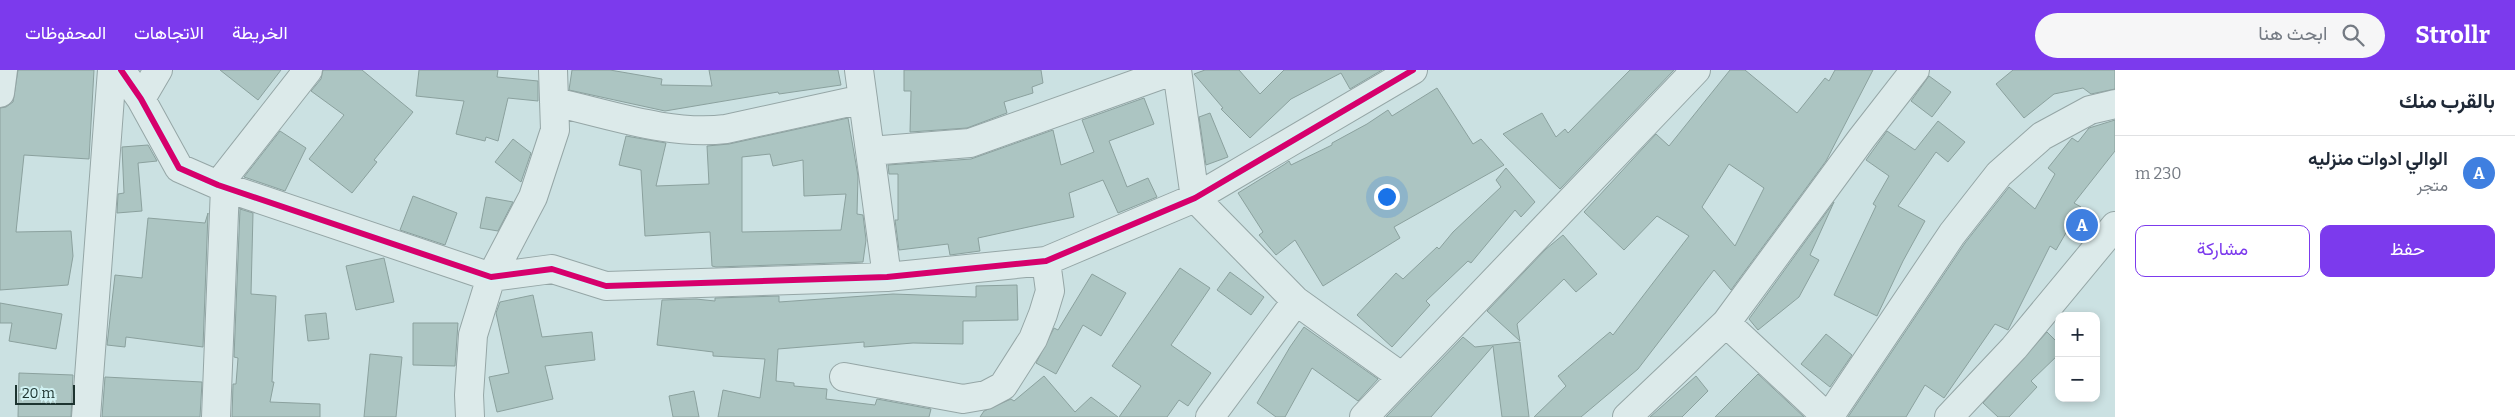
<!DOCTYPE html>
<html lang="ar">
<head>
<meta charset="utf-8">
<style>
	body { margin:0; font-family:Bitter,Vazirmatn,serif; background:#f6f6f7; color:#1f2937; direction:rtl }
	.controls { position:absolute; right:15px; bottom:15px; display:grid; overflow:hidden; border-radius:10px; box-shadow:0 2px 8px #0003 }
	.controls button { width:45px; height:45px; display:grid; place-items:center; padding:0; border:0; border-bottom:1px solid #e0e1e3; background:#fff; color:#1f2937; font:25px sans-serif }
	.scale { position:absolute; left:15px; bottom:12px; width:60px; box-sizing:border-box; padding-left:5px; border:2px solid #1d3430; border-top:0; font-size:14px; line-height:18px; white-space:nowrap; color:#1d3430; -webkit-text-stroke:4px #d1f2f3; paint-order:stroke }
	.you { position:absolute; left:1386px; top:126px; width:18px; height:18px; margin:-12px; border:4px solid #fff; border-radius:50%; background:#1a73e8; box-shadow:0 0 0 8px #1a73e833 }
	.badge { display:grid; place-items:center; width:32px; height:32px; border-radius:50%; background:#7c3aed; color:#fff; font-size:16px; font-weight:700 }
	.pin { position:absolute; translate:-50% -50%; border:2px solid #fff; box-shadow:0 1px 5px #0006 }
	.list { margin:0; padding:0; list-style:none }
	h2 { display:flex; justify-content:space-between; align-items:center; height:65px; margin:0; padding:0 20px; font-size:21px }
	h2 small { font-size:16px; font-weight:400; color:#747a83 }
	.list li { display:grid; grid-template-columns:32px 1fr auto; gap:15px; align-items:center; box-sizing:border-box; height:75px; padding:0 20px; border-top:1px solid #e0e1e3 }
	.list b { display:block; font-size:19px; white-space:nowrap }
	.list p { margin:0; font-size:16px; white-space:nowrap; color:#747a83 }
	.list em { font-size:16px; font-style:normal; color:#747a83 }
	.actions { display:flex; gap:10px; padding:15px 20px }
	.actions a { flex:1; padding:11px 0; border:1px solid #7c3aed; border-radius:10px; text-align:center; font-size:18px; color:#7c3aed }
	.actions .main { background:#7c3aed; color:#fff }
	.icon { flex:none; width:28px; height:28px; fill:none; stroke:currentColor; stroke-width:2; stroke-linecap:round; stroke-linejoin:round }
	.map { position:relative; flex:none; width:2115px; height:347px; overflow:hidden; direction:ltr }
	header { display:flex; align-items:center; gap:30px; box-sizing:border-box; height:70px; padding:0 25px; background:#7c3aed; color:#fff }
	header strong { font-size:24px }
	nav { display:flex; gap:28px; margin-inline-start:auto; font-size:18px }
	.search { width:350px; height:45px; background:#f6f6f7; display:flex; align-items:center; gap:12px; box-sizing:border-box; padding:0 18px; border-radius:28px; color:#747a83; font-size:19px }
	main { display:flex }
	aside { flex:1; background:#fff }
	.map>svg:first-child { display:block }
	.building { fill:#acc5c2; stroke:#8ba19e; fill-rule:evenodd }
	.lines { fill:none; stroke-linecap:round; stroke-linejoin:round }
	.minor-casing { stroke:#95a6a6; stroke-width:30 }
	.minor { stroke:#dceaea; stroke-width:28 }
	.cycleway-casing { stroke:#d1f2f3; stroke-width:9 }
	.cycleway { stroke:#d6006c; stroke-width:6 }
</style>
</head>
<body>
<header>
<strong>Strollr</strong>
<div class="search"><svg class="icon" aria-label="search" viewBox="0 0 24 24"><circle cx="10" cy="10" r="6"/><path d="M15 15l6 6"/></svg>ابحث هنا</div>
<nav><a>الخريطة</a><a>الاتجاهات</a><a>المحفوظات</a></nav>
</header>
<main>
<aside>
<h2>بالقرب منك<small></small></h2>
<ul class="list">
<li><span class="badge" style="background:#3f7fe0">A</span><div><b>الوالي ادوات منزليه</b><p>متجر</p></div><em>230 m</em></li>
</ul>
<div class="actions"><a class="main">حفظ</a><a>مشاركة</a></div>
</aside>
<div class="map">
<svg width="2115" height="347" viewBox="0 0 2115 347">
	<rect width="100%" height="100%" fill="#cbe1e2"/>
	<path class="building" d="M18,0H94L89,89L24,85L16,162L71,161L73,186L68,215L0,220V38L6,37L13,32Z
		M220,0H281L258,30Z
		M323,0H362L413,42L374,90L377,92L352,123L309,89L344,45L311,21L321,9Z
		M419,0H498L497,7L538,11V31L508,28L498,71L486,67L485,71L456,64L464,31L416,26Z
		M572,0H610L662,9L661,15L712,16L709,0H838L841,15L779,24L778,22L665,41L569,20Z
		M904,0H1041L1043,13L1032,17L1033,23L1004,32L1007,43L967,58L910,62L911,21H904Z
		M1205,0H1239L1260,24L1284,0H1382L1350,19L1341,3L1291,29L1250,68L1221,39L1223,38L1194,4Z
		M1630,0H1674L1560,119L1503,64L1542,43L1556,67L1565,59L1568,63Z
		M1730,0H1745L1797,43L1825,8L1829,11L1835,0H1873L1826,91L1731,220L1714,200L1638,299L1581,347H1534L1566,316L1558,306L1610,262L1613,265L1689,166L1657,146L1624,180L1584,142L1656,64L1669,76ZM1729,94L1764,118L1735,176L1702,137Z
		M2013,0H2115V19L2091,24L2083,18L2054,24L2024,48L1996,14Z
		M1929,6L1951,22L1932,47L1911,31Z
		M1437,18L1473,74L1481,69L1504,95L1394,157L1400,168L1323,216L1295,170L1276,185L1259,165L1263,162L1238,123L1285,94L1289,91L1291,95L1332,75V73L1367,54L1388,40L1392,46Z
		M1144,28L1154,54L1109,71L1127,117L1148,108L1157,127L1118,143L1103,110L1069,123L1074,147L978,168L980,181L950,185L948,174L899,180L895,150H898V104H889L888,95L971,89L1053,60L1061,95L1094,82L1082,50Z
		M1210,43L1228,87L1206,95L1199,47Z
		M848,48L858,106L857,144L863,145L866,170L863,192L716,197L712,196L710,162L645,166L641,100L619,95L626,66L666,73L656,116L709,114L707,76L729,74ZM770,84L773,96L803,90L804,126L846,124L841,160L742,162V87Z
		M2115,50V81L2074,133L2081,137L2056,180L2050,176L2008,260L1995,254L1944,328L1925,315L1906,347H1848L1965,173L2009,117L2035,139L2055,104L2048,98L2072,68L2078,72L2089,58Z
		M1938,51L1965,72L1948,92L1936,82L1898,136L1925,151L1903,191L1877,246L1834,225L1876,136L1873,134L1889,106L1866,90L1887,61L1915,80Z
		M280,61L306,78L285,121L244,107Z
		M513,69L531,83L521,112L495,92Z
		M148,75L157,91L138,93L142,141L117,143L118,124L124,123L122,77Z
		M1506,98L1535,132L1521,147L1515,140L1471,193L1468,191L1426,231L1430,235L1392,277L1357,245L1396,203L1403,209L1437,177L1439,179L1453,162L1501,117L1496,110Z
		M413,126L457,143L445,175L400,160Z
		M486,127L513,132L498,161L480,158Z
		M1834,132L1810,185L1819,190L1799,227L1758,260L1749,249Z
		M240,139L253,143L251,224L276,226L272,312H274L270,332L320,334V347H232L233,314H236L238,288L234,287Z
		M208,143L203,277L126,267L125,277L107,275L115,205L142,208L148,148L205,153Z
		M1563,165L1597,204L1576,222L1564,209L1517,254L1520,271L1487,241L1546,179Z
		M384,188L394,232L356,240L346,196Z
		M1180,198L1210,218L1171,275L1211,303L1188,336L1179,330L1167,347H1119L1141,316L1112,296Z
		M1230,202L1264,227L1251,245L1217,220Z
		M1092,204L1126,223L1101,266L1083,255L1056,304L1036,293L1054,258L1058,260Z
		M1017,215L1018,250L963,251V274L913,273L864,277V272L778,279L776,311L794,313V316L827,319L826,329L875,335L877,329L931,339L929,347H718L723,320L760,328L765,289L713,286V282L657,275L662,230L696,229L715,231V228L779,226V232L893,224L976,227V216Z
		M533,225L542,267L592,262L595,290L545,296L553,329L497,342L489,307L509,303L496,243L500,232Z
		M0,233L62,244L56,279L9,271L12,253H0Z
		M326,243L329,269L308,271L305,245Z
		M413,253H458L455,296L413,295Z
		M1304,257L1378,309L1358,331L1312,298L1285,347H1276L1257,333L1290,277Z
		M2047,262L2059,274V284L2031,311L2037,317L2009,347H1998L1983,333Z
		M1826,264L1852,285L1830,317L1801,294Z
		M1463,267L1475,277L1520,272L1529,347H1502L1493,276L1431,347H1386Z
		M370,284L402,287L396,347H364Z
		M19,303L73,305L71,347H18Z
		M1758,304L1804,347H1715Z
		M1044,306L1075,342L1091,327L1118,347H980L984,341L1011,329L1014,331Z
		M1696,306L1708,321L1682,347H1650Z
		M105,307L202,312L200,347H102Z
		M694,321L699,347H673L669,326Z"/>
	<g class="lines">
		<defs>
			<path id="minor" d="M121,0L141,29L179,98L218,115L491,207L552,199L606,216L887,207L1046,191L1195,128L1413,0
				M859,0L887,207
				M1177,0L1195,128L1296,231L1402,307
				M0,23L3,0
				M141,29L158,0
				M554,32C609,44 669,66 726,59L863,29
				M870,81L970,73L1175,0
				M218,115L308,0
				M1726,253L1827,347
				M844,307L963,329L986,325L1003,316L1033,269L1043,244L1050,221L1046,191
				M86,347L112,0
				M216,347L225,117
				M470,347L469,325L473,265L491,207L533,127L555,60L553,0
				M1210,347L1296,231
				M1364,347L1696,0
				M1627,347L1726,253L1862,68L1915,0
				M1829,347L1952,164L1999,104L2042,66L2090,40L2115,34
				M1949,347L2014,278L2115,156"/>
		</defs>
		<use href="#minor" class="minor-casing"/>
		<use href="#minor" class="minor"/>
		<defs>
			<path id="cycleway" d="M121,0L141,29L179,98L218,115L491,207L552,199L606,216L887,207L1046,191L1195,128L1413,0"/>
		</defs>
		<use href="#cycleway" class="cycleway-casing"/>
		<use href="#cycleway" class="cycleway"/>
	</g>
</svg>
<div class="controls">
<button>+</button>
<button>−</button>
</div>
<div class="scale">20 m</div>
<div class="you"></div>
<div class="pin badge" style="left:2082px;top:155px;background:#3f7fe0">A</div>
</div>
</main>
</body>
</html>
